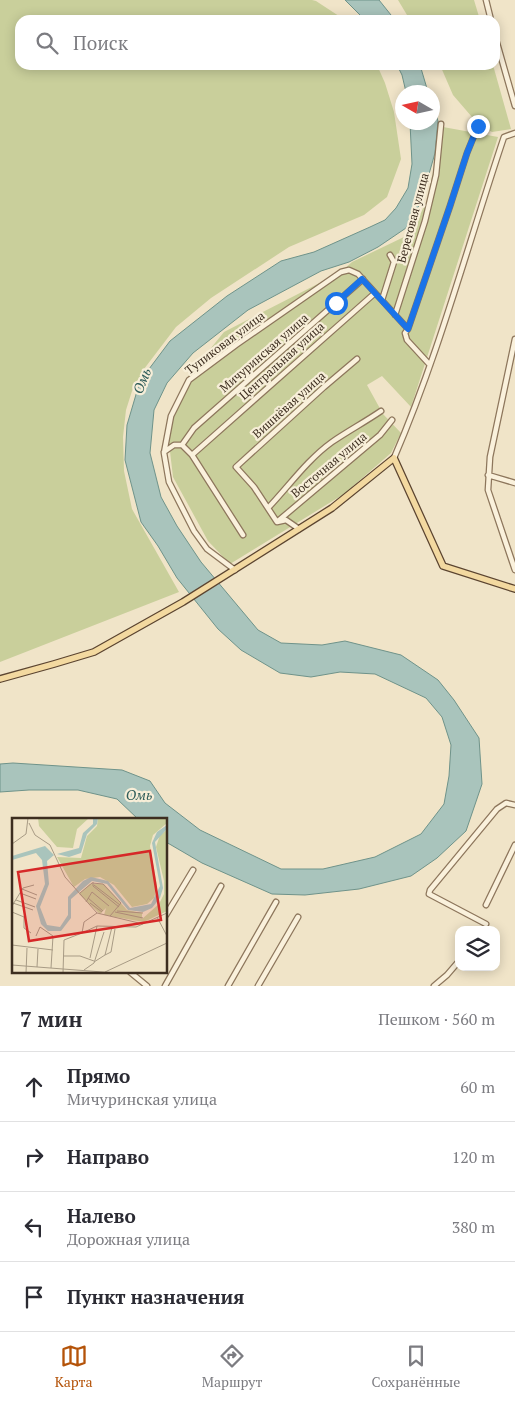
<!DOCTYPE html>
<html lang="ru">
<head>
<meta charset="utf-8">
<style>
	body { margin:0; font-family:"PT Serif",serif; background:#f7f7f7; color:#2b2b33 }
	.controls { position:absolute; right:15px; bottom:15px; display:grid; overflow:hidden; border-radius:10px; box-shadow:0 2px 12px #0003 }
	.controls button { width:45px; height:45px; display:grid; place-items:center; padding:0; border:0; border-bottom:1px solid #e1e1e2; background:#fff; color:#2b2b33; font:25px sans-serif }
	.compass { position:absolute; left:395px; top:85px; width:45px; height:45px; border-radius:50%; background:#fff; box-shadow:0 2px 12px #0003; rotate:279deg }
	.stop { position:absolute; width:15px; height:15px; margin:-11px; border:4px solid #1a73e8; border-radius:50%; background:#fff }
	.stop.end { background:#1a73e8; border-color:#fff; box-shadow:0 1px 5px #0008 }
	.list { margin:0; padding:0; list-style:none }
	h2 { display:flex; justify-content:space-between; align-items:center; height:65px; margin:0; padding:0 20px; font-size:21px }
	h2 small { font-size:16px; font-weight:400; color:#7c7c81 }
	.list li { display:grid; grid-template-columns:32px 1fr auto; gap:15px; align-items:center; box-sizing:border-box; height:70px; padding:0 20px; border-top:1px solid #e1e1e2 }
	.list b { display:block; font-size:19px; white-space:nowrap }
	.list p { margin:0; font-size:16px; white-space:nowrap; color:#7c7c81 }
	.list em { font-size:16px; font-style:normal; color:#7c7c81 }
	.icon { flex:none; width:28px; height:28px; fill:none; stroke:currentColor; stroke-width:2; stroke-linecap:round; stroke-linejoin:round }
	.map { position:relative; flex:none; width:515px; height:986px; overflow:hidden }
	.search { position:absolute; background:#fff; box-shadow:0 2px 12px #0003; left:15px; right:15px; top:15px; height:55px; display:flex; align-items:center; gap:12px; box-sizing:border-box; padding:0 18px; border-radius:15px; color:#7c7c81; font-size:19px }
	.sheet { height:345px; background:#fff }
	nav { display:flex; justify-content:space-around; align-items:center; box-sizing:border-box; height:70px; border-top:1px solid #e1e1e2; background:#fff; font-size:14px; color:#7c7c81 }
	nav a { display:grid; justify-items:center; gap:2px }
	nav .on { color:#b45309 }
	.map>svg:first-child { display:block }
	.green { fill:#c9cf9b }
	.water { fill:#a9c4bc; stroke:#6f938a }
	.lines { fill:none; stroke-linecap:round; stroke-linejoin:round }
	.minor-casing { stroke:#8d765c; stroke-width:7 }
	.major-casing { stroke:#5b4430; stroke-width:8 }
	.minor { stroke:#faf1dc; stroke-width:4.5 }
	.major { stroke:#f3d9a0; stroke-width:5.5 }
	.route { stroke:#1a73e8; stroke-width:6 }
	.labels { text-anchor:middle; stroke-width:4.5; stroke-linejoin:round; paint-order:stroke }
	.street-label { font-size:12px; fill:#3d2e20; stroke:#f7eed8 }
	.water-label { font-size:14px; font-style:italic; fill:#2f5d5a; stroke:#f7eed8 }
	.inset-road { fill:none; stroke:#a89b85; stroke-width:1 }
	.view { fill:#d62828; fill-opacity:0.15; stroke:#d62828; stroke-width:2.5 }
	.inset-edge { fill:none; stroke:#3d2e20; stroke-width:2.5 }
</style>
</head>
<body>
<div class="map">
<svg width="515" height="986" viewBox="0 0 515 986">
	<rect width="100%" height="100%" fill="#f0e4c8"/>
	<path class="green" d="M0,0H312L316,1L345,20H20V65H377L385,83L394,112L401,159L387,197L364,215L289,247L211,298L176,327L144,369L132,391L126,410L123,437L124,471L132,509L179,592L0,662Z
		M398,0H474L480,20H410Z
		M440,65H493L511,129L492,132L478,124L453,95Z
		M443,127L498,137L411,407L382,376L367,385L383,414L401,433L391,453L344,494L230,564L208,541L173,477L167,426L189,375L224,332L341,272L352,262L406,236L426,204Z"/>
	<path class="water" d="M345,0H379L395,20H365Z
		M397,65H420L428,92H406L402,75Z
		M433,106L438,121L435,153L421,202L406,228L378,247L349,262L321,271L248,310L193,353L167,383L154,410L150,453L161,497L177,526L201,562L258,630L281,643L322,645L345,641L401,655L438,680L454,700L479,738L482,784L466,831L437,858L411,876L359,889L305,895L272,894L202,863L166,842V820H139L117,799L78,790H29L0,792V764L13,763L122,770L150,781L165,803L200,830L281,869H323L375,857L421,834L444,804L449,776L451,745L442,717L426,698L375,674L340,672L311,677L280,673L241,650L218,629L177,578L158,546L141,522L125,460L127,425L140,381L170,341L227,296L281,261L314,252L370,227L385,220L396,208L408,188L412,164L410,123L432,122Z"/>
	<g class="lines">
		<defs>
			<path id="minor" d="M486,0L491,20
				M495,36L515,106
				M382,300L394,262L390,255
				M395,315L425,221L436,175L441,124
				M408,329L450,206L467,153L478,126
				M515,339L490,457L488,490L515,570
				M182,445L194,428L363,279
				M164,452L174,445H182L192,455L375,293
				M192,455L243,535
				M394,458C439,354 468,244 504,137L515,133
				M488,475L515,483
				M268,508C289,486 307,460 332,442C348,431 365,422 381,411
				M278,521L380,435L392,420
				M299,529L286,520L277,522L254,487L236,467L324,387L357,359
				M235,570L207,549L194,531L169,482L164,453L171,416L189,380L236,345L341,272L349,270L358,274L408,329L405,333L407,340L430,365
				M486,905L515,845
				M166,915L193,870
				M486,924L429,894L430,890L497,809L506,803L515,805
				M130,972L147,986
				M165,986L221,886
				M228,986L276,902
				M258,986L298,917
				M434,986L447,975L459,961"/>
			<path id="major" d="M0,679L54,664L94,652L183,602L332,508L394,458L443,566L515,589"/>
		</defs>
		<use href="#minor" class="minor-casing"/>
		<use href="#major" class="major-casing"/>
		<use href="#minor" class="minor"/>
		<use href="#major" class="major"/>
	</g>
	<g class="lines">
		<path class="route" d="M336,303L362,279L408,329L450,206L467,153L478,126"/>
	</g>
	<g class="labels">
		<g class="street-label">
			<text transform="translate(413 218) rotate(-75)" y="4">Береговая улица</text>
			<text transform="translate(225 343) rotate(-37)" y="4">Тупиковая улица</text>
			<text transform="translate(264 353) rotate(-41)" y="4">Мичуринская улица</text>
			<text transform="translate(282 361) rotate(-42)" y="4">Центральная улица</text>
			<text transform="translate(289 405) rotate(-42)" y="4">Вишнёвая улица</text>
			<text transform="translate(329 465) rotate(-40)" y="4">Восточная улица</text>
		</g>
		<g class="water-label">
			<text transform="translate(142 381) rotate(-68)" y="5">Омь</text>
			<text x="139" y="800">Омь</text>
		</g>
	</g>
	<g transform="translate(12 818)">
		<rect width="155" height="155" fill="#f0e4c8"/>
		<path d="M26,0H77L65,11L61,30L45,29L27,8ZM86,0H155V5L141,17L138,28L145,68L142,80L135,86L120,89L102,67L88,59L73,61L62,69L45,39L69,40L75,18L85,8ZM155,12V93L132,104L92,97L94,90L88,96L67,76L78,66H92L115,92L130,95V101L147,86L152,76V63L144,29L148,17Z" fill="#c9cf9b"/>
		<path d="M81,0H86L85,6L75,16L69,35L57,39L45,36L67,30L71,15L81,6ZM155,7V11L143,24L151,70L148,80L140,90L131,94L116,92L95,66L80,63L59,81V100L49,113H36L29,106L24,88L33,66L30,42L24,35L0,42V38L33,28L42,37L35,43L37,66L28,89L35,107L48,109L56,97V79L71,63L79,59L96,63L118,90L139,86L148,68L140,25L145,14Z" fill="#a9c4bc"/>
		<path class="inset-road" d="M17,5L23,17L38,27L53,59L85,95L72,104L70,115L52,122L51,155M0,26L14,16L16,0M81,64V68L107,89M82,67L108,87M10,71L25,77M8,75L24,81M68,75L80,65L91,66L109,85L98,98M76,80L91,93M4,82L23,89M74,84L80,74L97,88M1,85L21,92M78,85L90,94M0,88L11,70L22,67M105,93L131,95M0,94L12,99V110L19,115M103,94L131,100M85,95L131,106M145,99L155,118M70,115L85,108L124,109L155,95M24,118L28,109L41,118L39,150M0,127L41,132M93,137L99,134L103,111M51,138H68L82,143M78,140L85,108M82,144L93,137L100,109M0,147L51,151M25,149L26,131M51,151L104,155M72,152L82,145L92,114M93,154L155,125M14,155L15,130"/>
		<path class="view" d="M138,33L149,102L17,123L6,54Z"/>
		<rect width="155" height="155" class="inset-edge"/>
	</g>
</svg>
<div class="controls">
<button><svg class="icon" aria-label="layers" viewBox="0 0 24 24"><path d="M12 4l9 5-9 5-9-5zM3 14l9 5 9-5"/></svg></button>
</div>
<svg class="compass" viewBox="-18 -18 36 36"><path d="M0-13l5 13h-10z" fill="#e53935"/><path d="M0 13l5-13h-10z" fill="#7c7c81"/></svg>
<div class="stop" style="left:336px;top:303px"></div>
<div class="stop end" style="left:478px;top:126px"></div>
<div class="search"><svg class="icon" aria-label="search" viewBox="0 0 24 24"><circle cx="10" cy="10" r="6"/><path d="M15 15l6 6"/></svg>Поиск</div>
</div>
<section class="sheet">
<h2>7 мин<small>Пешком · 560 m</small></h2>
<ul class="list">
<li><svg class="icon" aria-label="ahead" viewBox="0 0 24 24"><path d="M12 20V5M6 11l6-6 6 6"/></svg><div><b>Прямо</b><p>Мичуринская улица</p></div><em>60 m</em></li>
<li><svg class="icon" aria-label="right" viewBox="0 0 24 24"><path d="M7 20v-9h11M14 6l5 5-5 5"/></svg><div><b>Направо</b></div><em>120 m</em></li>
<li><svg class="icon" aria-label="left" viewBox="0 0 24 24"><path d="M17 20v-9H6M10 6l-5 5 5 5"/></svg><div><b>Налево</b><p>Дорожная улица</p></div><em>380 m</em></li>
<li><svg class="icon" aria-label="arrive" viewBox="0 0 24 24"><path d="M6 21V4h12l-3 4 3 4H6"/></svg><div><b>Пункт назначения</b></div></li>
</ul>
</section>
<nav>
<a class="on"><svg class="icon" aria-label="map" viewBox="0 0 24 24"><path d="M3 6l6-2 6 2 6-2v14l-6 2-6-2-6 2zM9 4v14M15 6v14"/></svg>Карта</a>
<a><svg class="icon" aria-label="directions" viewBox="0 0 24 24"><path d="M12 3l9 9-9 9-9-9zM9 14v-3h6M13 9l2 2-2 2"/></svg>Маршрут</a>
<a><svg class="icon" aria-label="saved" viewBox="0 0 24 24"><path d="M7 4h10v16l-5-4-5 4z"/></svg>Сохранённые</a>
</nav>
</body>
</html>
